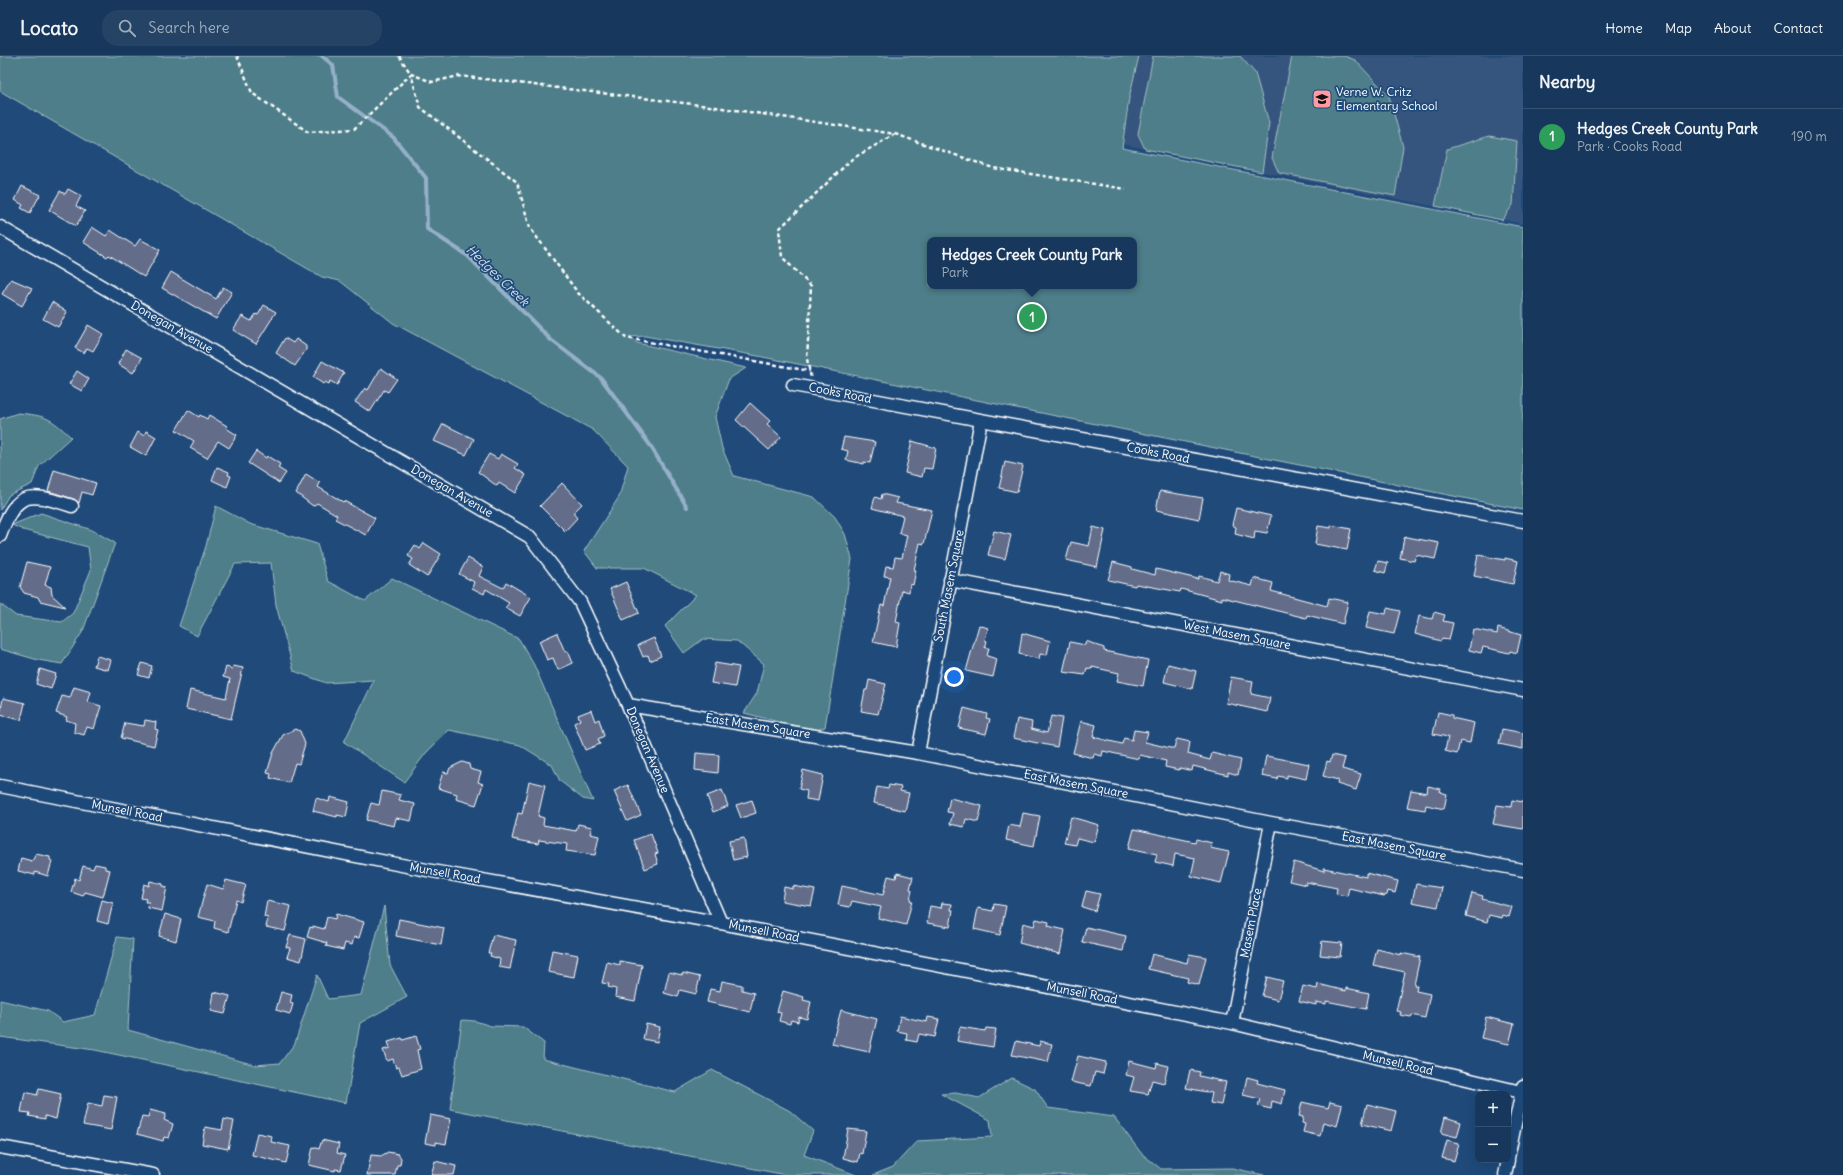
<!DOCTYPE html>
<html lang="en">
<head>
<meta charset="utf-8">
<style>
	body { margin:0; font-family:Delius,sans-serif; background:#244365; color:#f1f3f6 }
	.controls { position:absolute; right:12px; bottom:12px; display:grid; overflow:hidden; border-radius:8px; box-shadow:0 4px 16px #0002 }
	.controls button { width:36px; height:36px; display:grid; place-items:center; padding:0; border:0; border-bottom:1px solid #365272; background:#17385c; color:#f1f3f6; font:20px sans-serif }
	.you { position:absolute; left:954px; top:621px; width:14px; height:14px; margin:-10px; border:3px solid #fff; border-radius:50%; background:#1a73e8; box-shadow:0 0 0 6px #1a73e833 }
	.badge { display:grid; place-items:center; width:26px; height:26px; border-radius:50%; background:#ff9aa2; color:#fff; font-size:13px; font-weight:700 }
	.pin { position:absolute; translate:-50% -50%; border:2px solid #fff; box-shadow:0 1px 4px #0006 }
	.popup { position:absolute; left:927px; top:181px; width:210px; height:52px; box-sizing:border-box; display:grid; place-content:center; border-radius:8px; background:#17385c; filter:drop-shadow(0 1px 3px #0005); font-size:13px; white-space:nowrap; color:#9eacbb }
	.popup b { font-size:15px; color:#f1f3f6 }
	.popup::after { content:''; position:absolute; left:50%; top:100%; margin-left:-8px; border:8px solid transparent; border-top-color:#17385c }
	.list { margin:0; padding:0; list-style:none }
	h2 { display:flex; justify-content:space-between; align-items:center; height:52px; margin:0; padding:0 16px; font-size:17px }
	h2 small { font-size:13px; font-weight:400; color:#9eacbb }
	.list li { display:grid; grid-template-columns:26px 1fr auto; gap:12px; align-items:center; box-sizing:border-box; height:56px; padding:0 16px; border-top:1px solid #365272 }
	.list b { display:block; font-size:15px; white-space:nowrap }
	.list p { margin:0; font-size:13px; white-space:nowrap; color:#9eacbb }
	.list em { font-size:13px; font-style:normal; color:#9eacbb }
	.icon { flex:none; width:22px; height:22px; fill:none; stroke:currentColor; stroke-width:2; stroke-linecap:round; stroke-linejoin:round }
	.map { position:relative; flex:none; width:1523px; height:1119px; overflow:hidden }
	header { display:flex; align-items:center; gap:24px; box-sizing:border-box; height:56px; padding:0 20px; background:#17385c; border-bottom:1px solid #365272 }
	header strong { font-size:19px }
	nav { display:flex; gap:22px; margin-inline-start:auto; font-size:14px }
	.search { width:280px; height:36px; background:#244365; display:flex; align-items:center; gap:10px; box-sizing:border-box; padding:0 14px; border-radius:16px; color:#9eacbb; font-size:15px }
	main { display:flex }
	aside { flex:1; background:#17385c }
	.map>svg:first-child { display:block }
	.built { fill:#34547e }
	.green { fill:#4e7e89; stroke:#a6bec4; fill-rule:evenodd }
	.lines { fill:none; stroke-linecap:round; stroke-linejoin:round }
	.stream { stroke:#96b0ca; stroke-width:4 }
	.building { fill:#646c89; stroke:#fff }
	.street-casing { stroke:#fff; stroke-width:15 }
	.path { stroke:#fff; stroke-width:2.5; stroke-dasharray:4 3; stroke-linecap:butt }
	.street { stroke:#1f4a7a; stroke-width:12 }
	.labels { text-anchor:middle; stroke-width:3.5; stroke-linejoin:round; paint-order:stroke }
	.poi-label { font-size:12px; fill:#fff; stroke:#1f4a7a; text-anchor:start }
	.street-label { font-size:12px; fill:#fff; stroke:#1f4a7a }
	.water-label { font-size:13px; font-style:italic; fill:#d3dee9; stroke:#1f4a7a }
</style>
</head>
<body>
<header>
<strong>Locato</strong>
<div class="search"><svg class="icon" aria-label="search" viewBox="0 0 24 24"><circle cx="10" cy="10" r="6"/><path d="M15 15l6 6"/></svg>Search here</div>
<nav><a>Home</a><a>Map</a><a>About</a><a>Contact</a></nav>
</header>
<main>
<div class="map">
<svg width="1523" height="1119" viewBox="0 0 1523 1119">
	<rect width="100%" height="100%" fill="#1f4a7a"/>
	<filter id="ink" filterUnits="userSpaceOnUse"><feTurbulence type="fractalNoise" baseFrequency=".025" numOctaves="2"/><feDisplacementMap in="SourceGraphic" scale="8" xChannelSelector="R" yChannelSelector="G"/><feConvolveMatrix kernelMatrix="1 2 1 2 8 2 1 2 1" color-interpolation-filters="sRGB"/></filter>
	<g filter="url(#ink)">
		<path class="built" d="M1128,0H1523V168L1112,86Z"/>
		<path class="green" d="M0,0H1139L1129,42L1122,92L1523,171V454L758,300L645,280L630,281L637,287L746,312L729,323L715,361L722,392L734,420L814,441L835,461L845,478L852,503L825,671L814,675L744,657L757,637L764,608L737,585L703,583L684,597L665,570L696,539L644,512H597L584,495L619,441L628,410L593,374L393,267L340,225L322,221L0,35ZM930,184H1134V230H930Z
			M1153,0H1240L1255,17L1269,67L1262,116L1145,93L1138,78Z
			M1292,0H1344L1355,4L1389,40L1403,91L1395,140L1279,117L1272,102Z
			M1489,80L1517,85L1513,149L1502,164L1435,150L1447,93Z
			M18,357C47,360 49,361 71,381L39,410L32,428L9,439L0,454V363Z
			M216,450L250,468L317,488L328,525L365,545L392,522L519,583L534,609L593,745L583,743L560,725L552,709L520,689L449,674L426,697L404,726L344,686L374,624L326,627L294,615L276,549L271,507L235,508L197,580L179,570L206,490Z
			M41,457L92,474L115,487L83,575L62,608L38,604L0,593V548L16,560L62,566L73,557L91,514L88,491L23,474L12,469Z
			M384,850L390,909L407,941L360,967L346,1047L95,994L0,981V944L48,955L63,966L95,959L117,881L133,883L128,974L255,1009L280,1007L295,987L317,919L328,943L361,939Z
			M462,964L475,965L491,970L523,971L544,987L543,1003L675,1036L712,1014L790,1055L813,1075L804,1099L856,1119H786L450,1053Z
			M1012,1022L1035,1033L1048,1052L1114,1061L1141,1097L1161,1113L1232,1112L1264,1119H873L893,1111L917,1085L992,1081L990,1064L941,1038L956,1037L979,1042Z"/>
		<g class="lines">
			<path class="stream" d="M322,0L333,9L338,41L393,81L426,122L427,173L468,200L551,284L601,322L650,389L687,451"/>
		</g>
		<path class="building" d="M22,130L40,139L30,157L21,152L23,149L15,144Z
			M68,133L81,140L76,150L85,155L76,170L49,154L60,135L65,138Z
			M92,171L106,180L110,174L135,190L140,183L160,194L144,221L109,199L107,201L83,186Z
			M171,216L216,243L223,231L232,236L216,263L162,232Z
			M11,223L32,232L22,250L2,238Z
			M52,246L67,256L58,271L43,263Z
			M264,249L276,256L256,288L233,274L242,260L251,265L256,258L258,259Z
			M88,269L103,278L93,295L87,292L84,297L75,292Z
			M285,282L293,287L296,283L306,290V294L295,310L276,297Z
			M126,293L142,302L133,317L118,308Z
			M322,305L344,317L337,329L330,325L329,328L325,326L323,328L313,321Z
			M381,312L397,323L388,336L384,334L370,356L355,346L365,332L368,334Z
			M77,315L89,323L82,335L69,328Z
			M750,347L770,365L767,368L781,381L769,394L736,364Z
			M188,354L199,361L200,359L207,363L209,359L227,370L226,372L237,379L229,392L218,385L207,402L190,392L194,385L176,374Z
			M443,368L474,383L466,399L434,385Z
			M146,375L156,381L146,400L130,391L138,376L144,380Z
			M844,381L875,386L870,407L864,406V408L846,404L848,395L841,393Z
			M912,385L936,392L932,413L924,412L922,421L905,417Z
			M256,395L266,402L267,400L280,408L278,412L286,417L279,427L248,407Z
			M489,398L498,403L501,398L518,408L515,412L526,419L515,437L499,427L497,430L478,416Z
			M1005,406L1023,410L1017,436L999,432Z
			M217,411L229,416L228,419L231,420L227,431L212,424Z
			M54,414L96,427L92,439L82,436L79,447L74,443L48,435Z
			M306,418L320,427L318,431L343,446L344,445L375,462L366,479L335,463L337,459L317,447L313,450L296,437Z
			M562,427L582,448L573,457L577,462L565,475L540,450Z
			M1160,435L1203,442L1199,463L1156,454Z
			M882,438L898,442L896,447L932,454L924,488L920,487L914,514H916L913,529L910,528L909,536L902,534L896,566L900,567L896,591L873,586L881,549L884,550L890,521L884,520L886,510L893,511L895,501L902,502L907,479L899,477L903,460L872,452L875,441L881,443Z
			M1236,452L1271,460L1267,477L1255,475L1254,483L1235,478L1236,471L1232,469Z
			M1331,469L1351,473L1347,494L1315,488L1318,470L1331,472Z
			M1093,471L1105,474L1097,511L1066,504L1071,486L1089,490Z
			M994,475L1011,479L1005,503L988,499Z
			M1407,481L1439,487L1435,503L1416,499L1414,505L1400,502L1404,482Z
			M424,487L441,498L427,521L409,509L413,503L408,500L415,489L420,493Z
			M1478,499L1505,504V502L1518,505L1513,528L1474,520Z
			M468,502L483,511L479,520L503,532L506,526L531,541L520,560L505,552L509,547L486,533L484,538L472,532L474,526L459,518Z
			M1378,505L1388,507L1385,517L1375,514Z
			M27,506L50,511L45,529L51,531L52,539L65,551L40,545L38,541L24,537L20,531Z
			M1113,506L1132,511V513L1155,519L1156,513L1198,523L1199,520L1217,525L1220,515L1229,518L1228,524L1252,530L1254,522L1273,527L1271,535L1327,550L1329,542L1348,546L1343,568L1307,559L1306,562L1222,541V544L1181,533L1180,536L1136,528L1135,530L1108,524Z
			M626,526L639,557L623,564L610,533Z
			M1387,552L1400,555L1394,578L1366,572L1370,555L1386,558Z
			M1434,556L1445,559L1443,565L1453,567L1449,584L1442,583L1441,585L1415,578L1419,560L1432,563Z
			M979,569L988,572L985,584L987,585L985,592H989L987,600L997,603L993,621L966,615Z
			M1498,572L1521,579L1517,597L1510,595L1509,597L1483,591L1481,597L1469,594L1473,573L1497,578Z
			M557,577L565,596L568,595L573,607L558,614L553,602L547,604L539,585Z
			M1022,577L1050,585L1047,599L1040,598L1039,603L1019,598Z
			M654,582L661,600L650,605L648,599L643,601L638,589Z
			M1086,585L1104,592V595L1148,604L1143,630L1117,625L1119,617L1092,611V613L1087,612L1085,619L1063,616L1070,586L1085,589Z
			M97,600L111,604L108,614L94,610Z
			M142,607L152,610L149,622L138,619Z
			M715,607L739,611L735,631L711,627Z
			M1168,608L1196,615L1192,633L1164,626Z
			M233,610L243,612L231,663L186,653L190,634L226,642L230,623L223,621L226,611L232,613Z
			M40,613L56,618L51,633L36,628Z
			M1231,621L1253,625L1251,638L1270,642L1267,656L1226,647Z
			M869,624L886,628L878,658L861,655L865,634H867Z
			M74,631L91,636L88,646L101,650L94,673L87,671L84,679L74,676L75,667L66,664L67,661L56,657L62,640L70,642Z
			M3,642L25,647L21,664L0,659Z
			M964,652L987,658L986,662L990,663L986,678L959,672Z
			M591,654L595,665L599,663L604,680L598,683L600,688L585,694L574,667L580,664L578,659Z
			M1438,656L1452,659V662L1474,667L1470,687L1460,685L1457,698L1445,695L1448,681L1433,678Z
			M1051,660L1062,662L1057,691L1013,682L1017,663L1032,666L1031,673L1047,677Z
			M145,664L156,666L155,673L158,674L154,690L121,682L125,667L144,670Z
			M1081,665L1096,669L1093,681L1122,688L1124,682L1132,684L1134,674L1148,676L1145,686L1170,692H1174L1177,683L1190,686L1188,698L1210,704L1212,697L1241,704L1238,719L1228,716V719L1193,710L1192,715L1180,712L1179,714L1165,711L1166,705L1140,699L1139,703L1103,695L1102,700L1094,698L1093,702L1073,697Z
			M295,673L300,675L305,688L299,708L295,707L289,727L270,722L271,718L267,717L273,697L283,679Z
			M1502,673L1523,677V693L1499,688Z
			M696,697L719,699L718,717L695,714Z
			M1332,699L1345,702L1342,713L1361,718L1356,734L1337,728L1338,724L1323,720L1327,705L1330,706Z
			M1266,700L1309,708L1306,723L1287,719V722L1278,720L1277,723L1262,720Z
			M462,706L469,708L470,713L481,716L478,726L483,728L476,749L456,743L457,738L438,732L443,716L448,717L450,712Z
			M803,714L823,719L818,745L806,743L807,735L799,733Z
			M529,725L545,729L538,760L544,762L543,769L576,775L578,768L592,771L590,778L599,780L595,799L566,795L567,788L539,784L538,788L512,783L518,757L522,758Z
			M628,729L641,759L627,765L614,735Z
			M889,729L901,731L900,735L909,737L905,755L874,747L877,731L888,733Z
			M1428,730L1441,733L1440,736L1447,738L1444,753L1426,749L1425,754L1407,751L1411,734L1427,737Z
			M722,734L728,750L713,756L707,740Z
			M382,735L401,739L399,744L415,748L411,765L396,762L394,770L366,764L371,747L379,749Z
			M330,741L349,746L346,761L337,759V761L313,755L316,742L329,746Z
			M950,742L982,750L978,766L966,763L964,771L950,768L953,757L947,756Z
			M752,744L756,757L741,762L736,749Z
			M1512,744L1523,746V773L1493,768L1497,749L1511,751Z
			M1023,757L1040,760L1034,790L1006,784L1009,769L1020,771Z
			M1071,761L1099,769L1094,786L1077,782L1075,789L1064,787Z
			M1134,773L1195,786L1196,783L1212,787L1210,792L1229,796L1221,827L1191,820L1195,802L1175,798L1173,810L1155,806L1157,798L1129,792Z
			M651,778L658,797L655,798L658,808L645,813L634,784Z
			M744,782L747,801L733,804L729,785Z
			M36,798L50,801V804L52,805L48,820L35,816V819L18,815L21,802L32,805Z
			M1294,806L1324,815V812L1366,821V817L1398,825L1395,837L1388,835L1387,839L1384,840L1349,832L1347,840L1336,838L1337,832L1306,826V829L1289,825Z
			M95,808L105,810V813L110,814L103,841L85,836L83,840L71,836L75,822L79,824L83,810L93,813Z
			M897,817L913,821L910,833L912,834L910,844L912,845L906,869L878,862L881,851L852,845L850,851L838,849L842,830L883,839L888,820L896,822Z
			M226,824L246,829L241,846L236,844L228,876L214,872L215,865L198,861L207,828L223,833Z
			M150,825L163,828V830L167,831L162,855L148,852L149,846H145L146,843L141,842L144,828L149,830Z
			M1416,828L1442,832L1438,851L1412,846Z
			M793,830L815,834L811,850L782,845L784,831L793,833Z
			M1086,835L1100,838L1095,855L1082,851Z
			M1472,837L1483,840L1482,843L1512,851L1509,861L1503,859L1502,862L1489,859L1487,866L1466,860Z
			M102,844L113,847L108,868L97,865Z
			M267,845L291,850L285,875L266,871L268,862L264,861Z
			M942,847L952,848L951,854H953L950,871L927,867L930,850L941,852Z
			M994,848L1006,850L1000,879L974,873L978,852L993,855Z
			M165,858L181,863L176,885L159,880Z
			M336,858L364,866L359,882L354,881L352,889L345,887L343,894L326,890L327,887L307,881L310,871L313,872V870L324,873L327,861L335,863Z
			M399,863L444,872L441,889L396,880Z
			M1036,863L1049,866L1048,870L1065,874L1060,898L1019,887L1023,867L1034,870Z
			M1086,871L1126,880L1123,895L1082,886Z
			M290,879L306,883L301,905L287,901L290,892L286,891Z
			M493,879L516,884L510,913L499,911L500,903L490,900L491,897H488Z
			M1322,885L1342,887L1340,901L1320,899Z
			M1377,893L1401,899V897L1420,901L1414,929L1417,930L1416,935L1430,938L1425,962L1412,959L1411,961L1400,959L1401,956L1396,955L1405,916L1373,909Z
			M552,894L578,899L574,921L548,916Z
			M1152,898L1187,907L1189,898L1206,901L1199,929L1187,926L1188,922L1148,913Z
			M620,905L642,909L635,945L615,941L616,933L608,931L609,928L602,927L607,906L620,909Z
			M669,916L682,919L683,917L700,921L696,938L680,934L678,941L664,937Z
			M1267,921L1283,925L1278,944L1262,940Z
			M722,925L742,929V934L754,937L750,956L707,946L710,933L720,935Z
			M1318,928L1346,935V932L1369,937L1366,953L1326,945V948L1316,946V949L1299,945L1303,930L1317,933Z
			M783,935L804,941L803,944L811,946L807,963L799,961L798,966L791,964L790,968L779,965L781,957L777,956Z
			M214,936L230,940L225,958L211,955Z
			M281,936L292,939L290,947L293,948L290,958L276,954Z
			M841,954L877,963L869,996L832,988Z
			M900,960L927,966L928,961L939,963L935,981L919,978L917,986L906,984L907,977L897,975Z
			M1486,961L1514,968L1509,988L1481,982Z
			M646,968L660,971L657,986L643,983Z
			M960,971L985,975L986,972L996,973L993,991L957,985Z
			M416,980L420,993L417,994L421,1013L402,1019L399,1011L396,1012L393,1003L387,1005L383,994L390,992L388,986L402,982L403,984Z
			M1016,985L1039,990L1040,985L1052,988L1048,1006L1012,999Z
			M1078,1000L1106,1006L1103,1018L1095,1016L1091,1030L1071,1026Z
			M1129,1005L1156,1012L1157,1007L1168,1010L1164,1027L1152,1024L1148,1038L1130,1035L1134,1021L1126,1019Z
			M1190,1014L1200,1016L1199,1020L1226,1026L1221,1049L1210,1047L1212,1037L1186,1032Z
			M1247,1021L1258,1024L1257,1027L1285,1034L1282,1048L1272,1045L1271,1053L1258,1050L1260,1043L1243,1039Z
			M39,1033L61,1038L56,1063L45,1060V1063L29,1060L30,1057L21,1056L25,1036L37,1039Z
			M104,1039L117,1041L111,1074L83,1069L88,1047L102,1050Z
			M1302,1046L1328,1052L1330,1046L1342,1049L1337,1070L1323,1066L1320,1080L1303,1076L1305,1068L1302,1067L1303,1061L1299,1060Z
			M1367,1048L1396,1055L1391,1075L1362,1068Z
			M150,1054L166,1058L164,1064L173,1068L169,1082L164,1081L163,1085L137,1078L142,1060L148,1061Z
			M430,1059L451,1063L446,1088L436,1086V1089L425,1087Z
			M1445,1061L1461,1066L1457,1081L1441,1077Z
			M224,1063L234,1065L228,1093L202,1088L205,1071L222,1074Z
			M848,1073L866,1075L862,1098L860,1097L858,1106L843,1102Z
			M257,1077L272,1080L271,1086L290,1090L286,1107L252,1099Z
			M322,1084L339,1088L337,1097L345,1099L341,1114L335,1113V1115L309,1109L313,1091L319,1093Z
			M1447,1084L1459,1087L1454,1105L1442,1102Z
			M388,1096L398,1098L401,1102L400,1109H397L395,1119H367L371,1099L381,1100Z
			M435,1105L456,1110L454,1119H431Z"/>
		<g class="lines">
			<defs>
				<path id="street" d="M0,171L530,481L580,546L628,649L721,867
					M793,329L1523,465
					M0,480C17,432 30,437 72,450
					M950,524L1523,634
					M628,649L918,697L1271,767L1523,814
					M918,697L981,364
					M0,730L432,815L721,867L1232,967L1521,1036
					M1232,967L1271,767
					M0,1091L153,1119
					M1508,1102L1523,1030
					M1505,1119L1508,1104"/>
			</defs>
			<use href="#street" class="street-casing"/>
			<path class="path" d="M237,0L252,37L308,76L354,73L411,18L420,51L517,126L530,172L578,237L626,282L810,315
				M399,0L411,18L432,26L459,20L709,50L895,78L852,103L779,173L782,201L811,230L807,303L811,322
				M895,78L993,112L1126,133"/>
			<use href="#street" class="street"/>
		</g>
	</g>
	<defs>
		<symbol id="school-square" viewBox="-11 -11 22 22"><rect x="-9" y="-9" width="18" height="18" rx="4" fill="#ff9aa2" stroke="#1f4a7a"/><path d="M0-5L7-2L0 1L-7-2ZM-4 1L0 2.5L4 1V4Q0 6-4 4Z" fill="#111"/></symbol>
	</defs>
	<g fill-rule="evenodd">
		<use href="#school-square" x="1311" y="32" width="22" height="22"/>
	</g>
	<g class="labels">
		<g class="poi-label">
			<text x="1336" y="40">Verne W. Critz<tspan x="1336" dy="14">Elementary School</tspan></text>
		</g>
		<g class="street-label">
			<text transform="translate(172 271) rotate(30)" y="4">Donegan Avenue</text>
			<text transform="translate(840 337) rotate(11)" y="4">Cooks Road</text>
			<text transform="translate(1158 397) rotate(11)" y="4">Cooks Road</text>
			<text transform="translate(452 435) rotate(30)" y="4">Donegan Avenue</text>
			<text transform="translate(949 530) rotate(-79)" y="4">South Masem Square</text>
			<text transform="translate(1237 579) rotate(11)" y="4">West Masem Square</text>
			<text transform="translate(758 670) rotate(9)" y="4">East Masem Square</text>
			<text transform="translate(648 694) rotate(67)" y="4">Donegan Avenue</text>
			<text transform="translate(1076 728) rotate(11)" y="4">East Masem Square</text>
			<text transform="translate(127 755) rotate(11)" y="4">Munsell Road</text>
			<text transform="translate(1394 790) rotate(11)" y="4">East Masem Square</text>
			<text transform="translate(445 817) rotate(10)" y="4">Munsell Road</text>
			<text transform="translate(1251 867) rotate(-79)" y="4">Masem Place</text>
			<text transform="translate(764 875) rotate(11)" y="4">Munsell Road</text>
			<text transform="translate(1082 937) rotate(11)" y="4">Munsell Road</text>
			<text transform="translate(1398 1007) rotate(13)" y="4">Munsell Road</text>
		</g>
		<g class="water-label">
			<text transform="translate(498 219) rotate(44)" y="5">Hedges Creek</text>
		</g>
	</g>
</svg>
<div class="controls">
<button>+</button>
<button>−</button>
</div>
<div class="you"></div>
<div class="pin badge" style="left:1032px;top:261px;background:#2e9e5b">1</div>
<div class="popup"><b>Hedges Creek County Park</b>Park</div>
</div>
<aside>
<h2>Nearby<small></small></h2>
<ul class="list">
<li><span class="badge" style="background:#2e9e5b">1</span><div><b>Hedges Creek County Park</b><p>Park · Cooks Road</p></div><em>190 m</em></li>
</ul>
</aside>
</main>
</body>
</html>
